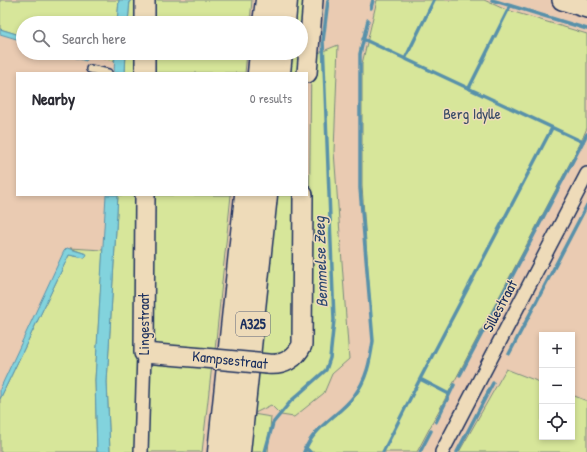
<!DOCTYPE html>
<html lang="en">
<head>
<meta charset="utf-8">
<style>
	body { margin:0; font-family:"Patrick Hand",sans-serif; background:#f2f2f3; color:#2b2b33 }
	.controls { position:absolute; right:12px; bottom:12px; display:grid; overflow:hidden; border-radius:0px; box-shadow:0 2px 6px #0003 }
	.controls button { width:36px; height:36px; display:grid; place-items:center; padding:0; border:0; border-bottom:1px solid #e1e1e2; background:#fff; color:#2b2b33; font:20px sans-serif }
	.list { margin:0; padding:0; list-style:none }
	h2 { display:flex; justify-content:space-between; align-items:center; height:52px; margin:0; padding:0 16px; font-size:17px }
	h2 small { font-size:13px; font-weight:400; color:#7c7c81 }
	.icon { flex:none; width:22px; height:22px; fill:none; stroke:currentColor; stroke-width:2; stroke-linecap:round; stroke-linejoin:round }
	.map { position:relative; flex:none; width:587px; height:452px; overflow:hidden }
	.search { position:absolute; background:#fff; box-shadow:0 2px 6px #0003; left:16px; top:16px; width:292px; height:44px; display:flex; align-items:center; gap:10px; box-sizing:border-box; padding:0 14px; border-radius:22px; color:#7c7c81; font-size:15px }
	.panel { position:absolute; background:#fff; box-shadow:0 2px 6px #0003; left:16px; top:72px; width:292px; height:124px; border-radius:0px }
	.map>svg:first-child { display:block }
	.green { fill:#d7e69a; stroke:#798a7c }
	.water { fill:#82d3dd; stroke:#5991aa }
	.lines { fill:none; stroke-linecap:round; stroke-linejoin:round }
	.stream { stroke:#5991aa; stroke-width:3.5 }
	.lane-casing { stroke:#1b2f5e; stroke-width:10 }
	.street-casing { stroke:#1b2f5e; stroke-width:16 }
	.secondary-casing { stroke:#1b2f5e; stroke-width:22 }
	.highway-casing { stroke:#1b2f5e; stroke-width:25 }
	.lane { stroke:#eedbb9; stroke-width:7 }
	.street { stroke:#eedbb9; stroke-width:13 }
	.secondary { stroke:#eedbb9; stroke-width:19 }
	.highway { stroke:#eedbb9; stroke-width:22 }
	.secondary-bridge-casing { stroke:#1b2f5e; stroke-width:22; stroke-linecap:butt }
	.secondary-bridge { stroke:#eedbb9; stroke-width:19 }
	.labels { text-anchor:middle; stroke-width:3; stroke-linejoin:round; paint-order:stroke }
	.shield { fill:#eedbb9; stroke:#5a6379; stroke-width:1 }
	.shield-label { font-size:14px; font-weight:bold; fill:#1b2f5e }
	.park-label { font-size:15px; fill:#374a67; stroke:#eedbb9 }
	.street-label { font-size:15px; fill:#1b2f5e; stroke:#eedbb9 }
	.water-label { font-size:16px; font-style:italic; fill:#2a4871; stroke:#eedbb9 }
</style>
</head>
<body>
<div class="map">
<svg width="587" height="452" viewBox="0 0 587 452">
	<rect width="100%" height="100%" fill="#eacbb2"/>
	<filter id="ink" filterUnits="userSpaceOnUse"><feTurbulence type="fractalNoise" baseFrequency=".025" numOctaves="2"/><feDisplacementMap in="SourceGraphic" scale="8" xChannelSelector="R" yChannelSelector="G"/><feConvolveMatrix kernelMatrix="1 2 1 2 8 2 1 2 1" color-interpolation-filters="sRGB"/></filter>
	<g filter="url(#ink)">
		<path class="green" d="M0,0H119L117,23H23V36L0,29Z
			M130,0H140V23H128Z
			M150,0H252L250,23H150Z
			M296,0H304L301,73H288L290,53H301V23H294Z
			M377,0H484L504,9L587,34V128L580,144L417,452H306C312,426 340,416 355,397C367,380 371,361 373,341L362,186V64Z
			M338,45L334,151L349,359L332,374L324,393L294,417L281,415L271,405L253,414L271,417L268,452H248L257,369L308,340L311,56Z
			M79,53H115L114,61Z
			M126,53H140V73H125Z
			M150,53H247L245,73H150Z
			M118,195H139L136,452H110L107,382Z
			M149,195H231L215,350L167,347L152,343Z
			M275,195H298L293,336L292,345L285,355L258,358Z
			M70,248L103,250L95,380L97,452H0V399L69,255L85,258L86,254Z
			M158,360L212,365L202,452H146L149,372L153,363Z
			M506,369L542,383V437H572V395L587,401V452H459Z"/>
		<path class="water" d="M119,0H130L128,23H117Z
			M0,29L23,36V41L0,34Z
			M60,53H79L88,56L86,61Z
			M115,53H126L125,73H114Z
			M106,195H118L107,382L110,452H97L95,380Z
			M67,248L87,254L85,258L69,255L0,399V389L64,251Z"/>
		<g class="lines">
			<path class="stream" d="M492,0L587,29
				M371,8L373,0
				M363,39L583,142
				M405,59L434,0
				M469,88L510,6
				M509,354L587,205
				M460,375L587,134
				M420,379L449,394
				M436,422L454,385
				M305,447L310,452
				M265,452L273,423L291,401L326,370L330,358L334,320L323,41L328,0
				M304,452C314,426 339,416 354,396C367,379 370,361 373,341L360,188V54L368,20
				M383,452L420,379L552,128
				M420,452L431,431
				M457,452L493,383"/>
			<defs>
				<path id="lane" d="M90,69L108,73"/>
				<path id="street" d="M141,452L144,353
					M442,452L587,174"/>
				<path id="secondary" d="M562,0L587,8
					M145,23V0
					M145,73V53
					M307,73L313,0
					M145,195L144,353L204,358
					M268,364C283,366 295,359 302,345L303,195"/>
				<path id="highway" d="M264,23L267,0
					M284,23L286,0
					M259,73L261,53
					M279,73L281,53
					M219,452L246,195
					M239,452L266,195"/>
			</defs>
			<use href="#lane" class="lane-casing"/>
			<use href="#street" class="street-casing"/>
			<use href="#secondary" class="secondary-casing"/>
			<use href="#highway" class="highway-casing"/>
			<use href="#lane" class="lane"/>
			<use href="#street" class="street"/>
			<use href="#secondary" class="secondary"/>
			<use href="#highway" class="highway"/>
			<defs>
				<path id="secondary-bridge" d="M204,358L268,364"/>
			</defs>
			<use href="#secondary-bridge" class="secondary-bridge-casing"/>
			<use href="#secondary-bridge" class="secondary-bridge"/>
		</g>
	</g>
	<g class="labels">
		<rect class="shield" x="236" y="312" width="34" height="24" rx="3"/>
		<g class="shield-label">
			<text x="253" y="329">A325</text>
		</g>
		<g class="park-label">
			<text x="472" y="119">Berg Idylle</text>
		</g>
		<g class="street-label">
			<text transform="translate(500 306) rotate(-62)" y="5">Sillestraat</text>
			<text transform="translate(144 324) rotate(-90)" y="5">Lingestraat</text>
			<text transform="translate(230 360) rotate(6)" y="5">Kampsestraat</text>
		</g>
		<g class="water-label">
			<text transform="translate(320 262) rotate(-92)" y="6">Bemmelse Zeeg</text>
		</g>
	</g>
</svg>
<div class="controls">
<button>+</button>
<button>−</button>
<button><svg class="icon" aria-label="locate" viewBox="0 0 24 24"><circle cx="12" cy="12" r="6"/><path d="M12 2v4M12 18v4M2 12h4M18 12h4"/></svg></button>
</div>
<div class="search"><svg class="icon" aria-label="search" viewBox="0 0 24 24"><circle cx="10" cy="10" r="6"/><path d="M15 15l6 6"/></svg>Search here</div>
<section class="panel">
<h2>Nearby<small>0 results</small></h2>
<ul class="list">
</ul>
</section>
</div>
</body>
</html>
